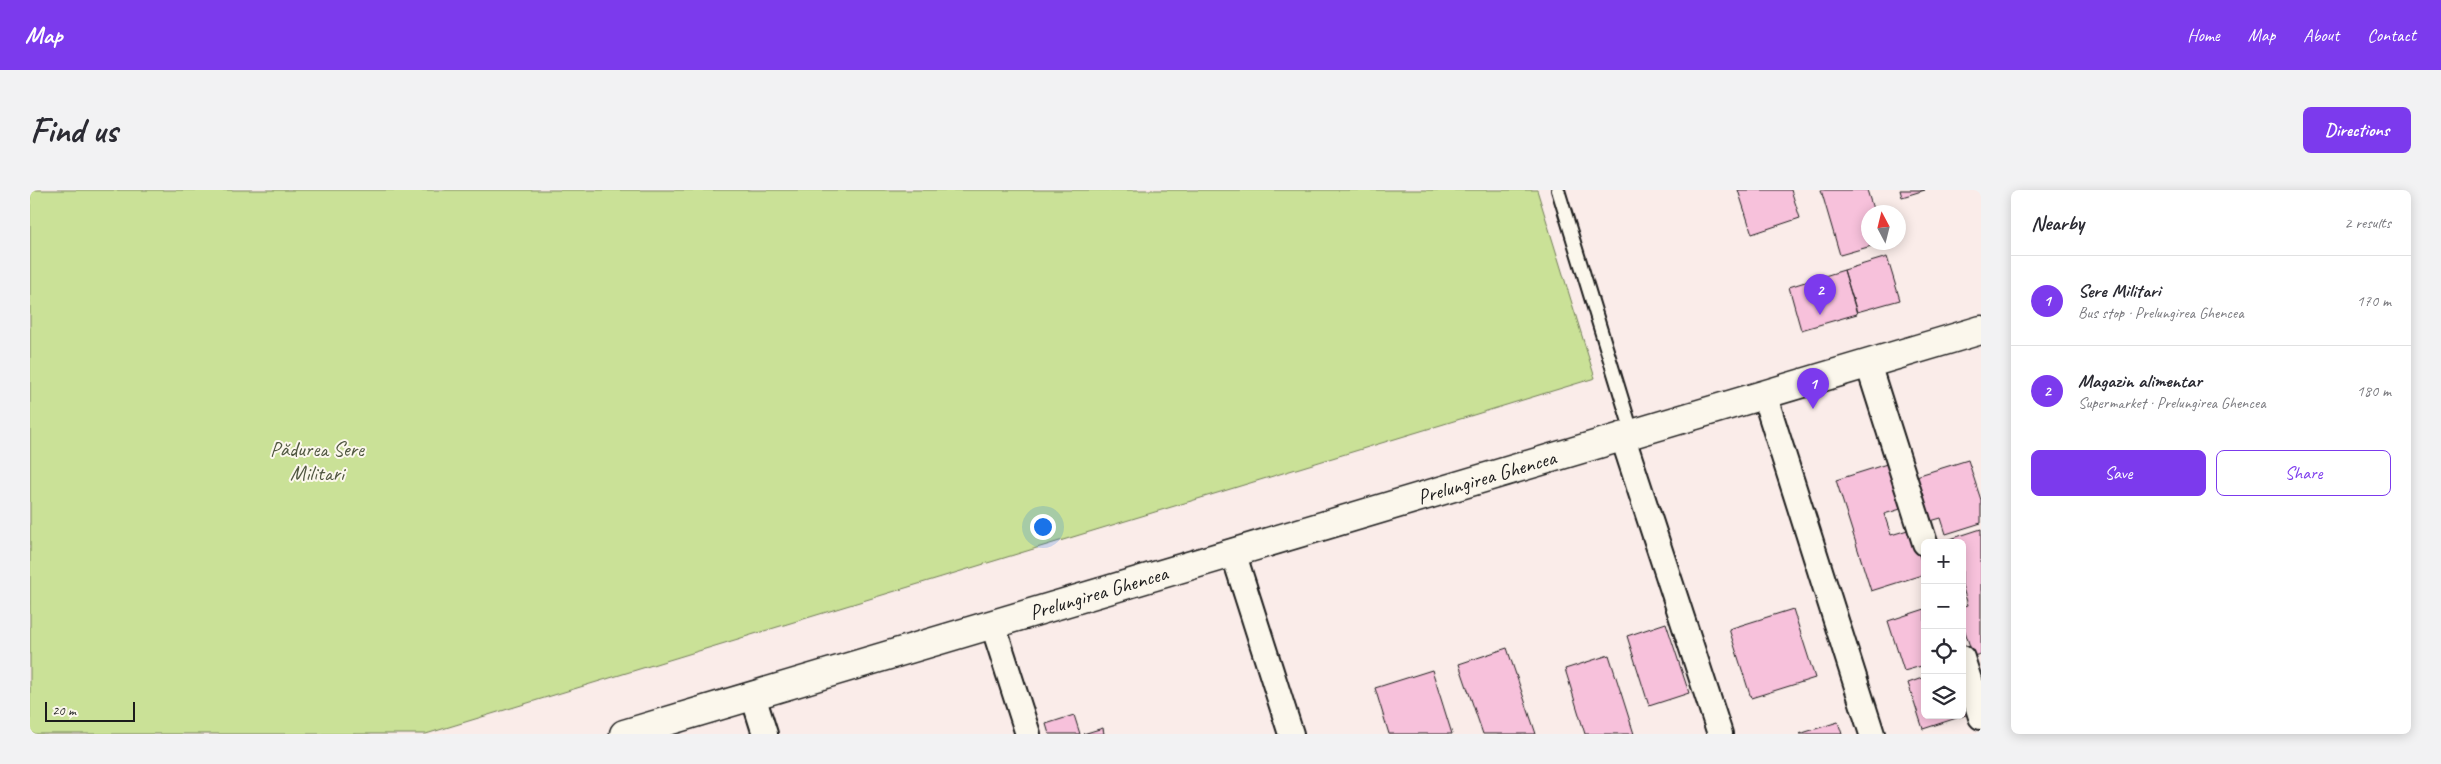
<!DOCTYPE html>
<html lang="en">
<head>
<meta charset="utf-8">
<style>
	body { margin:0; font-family:Caveat,sans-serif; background:#f2f2f3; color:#2b2b33 }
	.controls { position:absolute; right:15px; bottom:15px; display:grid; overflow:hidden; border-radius:8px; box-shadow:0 2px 12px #0003 }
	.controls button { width:45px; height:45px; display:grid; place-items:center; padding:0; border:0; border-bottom:1px solid #e1e1e2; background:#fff; color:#2b2b33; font:25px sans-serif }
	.compass { position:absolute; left:1831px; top:15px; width:45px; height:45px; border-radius:50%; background:#fff; box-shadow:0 2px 12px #0003; rotate:353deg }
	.scale { position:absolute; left:15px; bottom:12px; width:90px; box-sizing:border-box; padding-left:5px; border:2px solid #1c1c1c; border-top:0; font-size:14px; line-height:18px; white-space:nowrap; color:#1c1c1c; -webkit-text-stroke:4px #fbf7ec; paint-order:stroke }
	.you { position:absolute; left:1012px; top:336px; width:18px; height:18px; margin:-12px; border:4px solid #fff; border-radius:50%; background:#1a73e8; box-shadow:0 0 0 8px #1a73e833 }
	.badge { display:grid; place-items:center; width:32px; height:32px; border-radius:50%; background:#7c3aed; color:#fff; font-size:16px; font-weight:700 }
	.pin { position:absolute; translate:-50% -41px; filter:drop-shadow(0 1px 2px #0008) }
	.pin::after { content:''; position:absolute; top:26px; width:18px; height:15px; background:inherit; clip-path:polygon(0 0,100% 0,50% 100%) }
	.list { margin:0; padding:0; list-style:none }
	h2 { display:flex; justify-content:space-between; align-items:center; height:65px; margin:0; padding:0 20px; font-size:21px }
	h2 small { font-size:16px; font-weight:400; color:#7c7c81 }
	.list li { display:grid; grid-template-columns:32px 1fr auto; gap:15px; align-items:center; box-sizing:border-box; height:90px; padding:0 20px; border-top:1px solid #e1e1e2 }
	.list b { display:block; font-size:19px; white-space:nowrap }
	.list p { margin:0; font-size:16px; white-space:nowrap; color:#7c7c81 }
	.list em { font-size:16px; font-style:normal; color:#7c7c81 }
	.actions { display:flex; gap:10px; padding:15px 20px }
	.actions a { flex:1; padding:11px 0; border:1px solid #7c3aed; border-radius:8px; text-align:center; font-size:18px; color:#7c3aed }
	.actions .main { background:#7c3aed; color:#fff }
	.icon { flex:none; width:28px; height:28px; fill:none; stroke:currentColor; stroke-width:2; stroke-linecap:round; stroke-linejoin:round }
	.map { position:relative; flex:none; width:1951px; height:544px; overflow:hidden; border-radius:8px }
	header { display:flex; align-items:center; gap:30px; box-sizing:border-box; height:70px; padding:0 25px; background:#7c3aed; color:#fff }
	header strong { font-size:24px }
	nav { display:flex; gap:28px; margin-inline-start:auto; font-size:18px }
	.intro { display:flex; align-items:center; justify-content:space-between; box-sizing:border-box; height:120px; padding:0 30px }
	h1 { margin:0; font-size:35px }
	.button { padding:12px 22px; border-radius:8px; background:#7c3aed; color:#fff; font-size:18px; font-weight:700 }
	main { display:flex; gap:30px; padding:0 30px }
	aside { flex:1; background:#fff; border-radius:8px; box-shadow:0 2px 12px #0003 }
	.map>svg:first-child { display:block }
	.green { fill:#cae197; stroke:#737e5a }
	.building { fill:#f7c1db; stroke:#1c1c1c }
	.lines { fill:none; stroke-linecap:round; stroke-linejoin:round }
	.lane-casing { stroke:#1c1c1c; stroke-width:16 }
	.street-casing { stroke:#1c1c1c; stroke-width:28 }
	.secondary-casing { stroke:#1c1c1c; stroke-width:31 }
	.lane { stroke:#fbf7ec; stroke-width:12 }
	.street { stroke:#fbf7ec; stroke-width:24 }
	.secondary { stroke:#fbf7ec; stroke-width:28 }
	.labels { text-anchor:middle; stroke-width:4; stroke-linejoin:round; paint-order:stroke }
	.park-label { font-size:21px; fill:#505741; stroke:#fbf7ec }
	.street-label { font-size:21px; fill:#1c1c1c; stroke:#fbf7ec }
</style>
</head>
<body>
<header>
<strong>Map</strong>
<nav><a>Home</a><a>Map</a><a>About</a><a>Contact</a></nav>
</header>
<div class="intro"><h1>Find us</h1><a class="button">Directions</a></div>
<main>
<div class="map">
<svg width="1951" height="544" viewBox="0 0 1951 544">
	<rect width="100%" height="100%" fill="#faece9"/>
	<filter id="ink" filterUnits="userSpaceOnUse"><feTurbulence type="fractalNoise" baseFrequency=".02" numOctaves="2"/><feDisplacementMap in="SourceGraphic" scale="10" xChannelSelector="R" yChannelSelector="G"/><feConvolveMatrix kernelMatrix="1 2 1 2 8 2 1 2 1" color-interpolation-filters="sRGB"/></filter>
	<g filter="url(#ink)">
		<path class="green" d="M0,0H1507L1565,188L396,544H0Z"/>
		<path class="building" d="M1708,0H1761L1770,28L1722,44Z
			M1791,0H1837L1844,22H1838V52L1852,53L1810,65Z
			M1870,0H1895L1872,7Z
			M1857,67L1870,110L1827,122L1814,80Z
			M1814,80L1827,124L1771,140L1759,97Z
			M1938,270L1951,310V333L1916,344L1911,328L1897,332L1883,287Z
			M1860,273L1874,318L1854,324L1861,345L1881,339L1895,384L1841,401L1806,290Z
			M1951,339V464L1943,466L1932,432V417L1938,415L1932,395V353H1908Z
			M1763,419L1785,488L1721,508L1699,439Z
			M1895,419V475L1874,481L1858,431Z
			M1636,433L1659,503L1619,516L1597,446Z
			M1477,458L1506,544H1453L1429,474Z
			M1579,465L1604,544H1555L1535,479Z
			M1402,480L1422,544H1359L1345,498Z
			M1932,483L1945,522L1893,539L1878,493L1895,487V525H1932Z
			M1044,525L1050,544H1019L1016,534Z
			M1808,532L1812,544H1769Z
			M1073,538L1074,544H1053Z"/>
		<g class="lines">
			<defs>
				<path id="lane" d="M1528,0L1602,242"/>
				<path id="street" d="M1838,174L1895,353
					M1734,204L1842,544
					M1592,245L1690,544
					M1203,362L1261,544
					M963,435L998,544
					M1932,468L1951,527
					M723,506L735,544"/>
				<g id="secondary">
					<path id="s1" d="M594,544L1951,140"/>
				</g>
			</defs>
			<use href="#lane" class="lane-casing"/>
			<use href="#street" class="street-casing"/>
			<use href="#secondary" class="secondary-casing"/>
			<use href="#lane" class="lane"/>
			<use href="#street" class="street"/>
			<use href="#secondary" class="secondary"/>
		</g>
	</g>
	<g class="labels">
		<g class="park-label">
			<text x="287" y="266">Pădurea Sere<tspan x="287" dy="24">Militari</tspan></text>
		</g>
		<g class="street-label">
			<text dy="7" stroke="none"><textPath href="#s1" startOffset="900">Prelungirea Ghencea</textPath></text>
			<text dy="7" stroke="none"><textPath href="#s1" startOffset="495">Prelungirea Ghencea</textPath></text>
		</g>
	</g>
</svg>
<div class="controls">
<button>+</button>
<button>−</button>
<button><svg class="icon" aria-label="locate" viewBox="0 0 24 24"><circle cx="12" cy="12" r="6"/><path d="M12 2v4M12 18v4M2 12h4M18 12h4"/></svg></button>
<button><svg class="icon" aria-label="layers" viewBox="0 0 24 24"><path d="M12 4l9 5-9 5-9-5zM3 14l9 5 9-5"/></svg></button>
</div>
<svg class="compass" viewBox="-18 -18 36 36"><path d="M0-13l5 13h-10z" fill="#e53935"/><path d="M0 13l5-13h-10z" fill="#7c7c81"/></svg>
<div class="scale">20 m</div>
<div class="you"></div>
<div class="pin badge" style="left:1783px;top:219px">1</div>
<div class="pin badge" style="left:1790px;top:125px">2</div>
</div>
<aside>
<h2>Nearby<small>2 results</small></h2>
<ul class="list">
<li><span class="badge">1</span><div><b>Sere Militari</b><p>Bus stop · Prelungirea Ghencea</p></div><em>170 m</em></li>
<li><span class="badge">2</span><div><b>Magazin alimentar</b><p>Supermarket · Prelungirea Ghencea</p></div><em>180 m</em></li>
</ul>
<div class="actions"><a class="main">Save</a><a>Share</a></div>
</aside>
</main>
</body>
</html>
